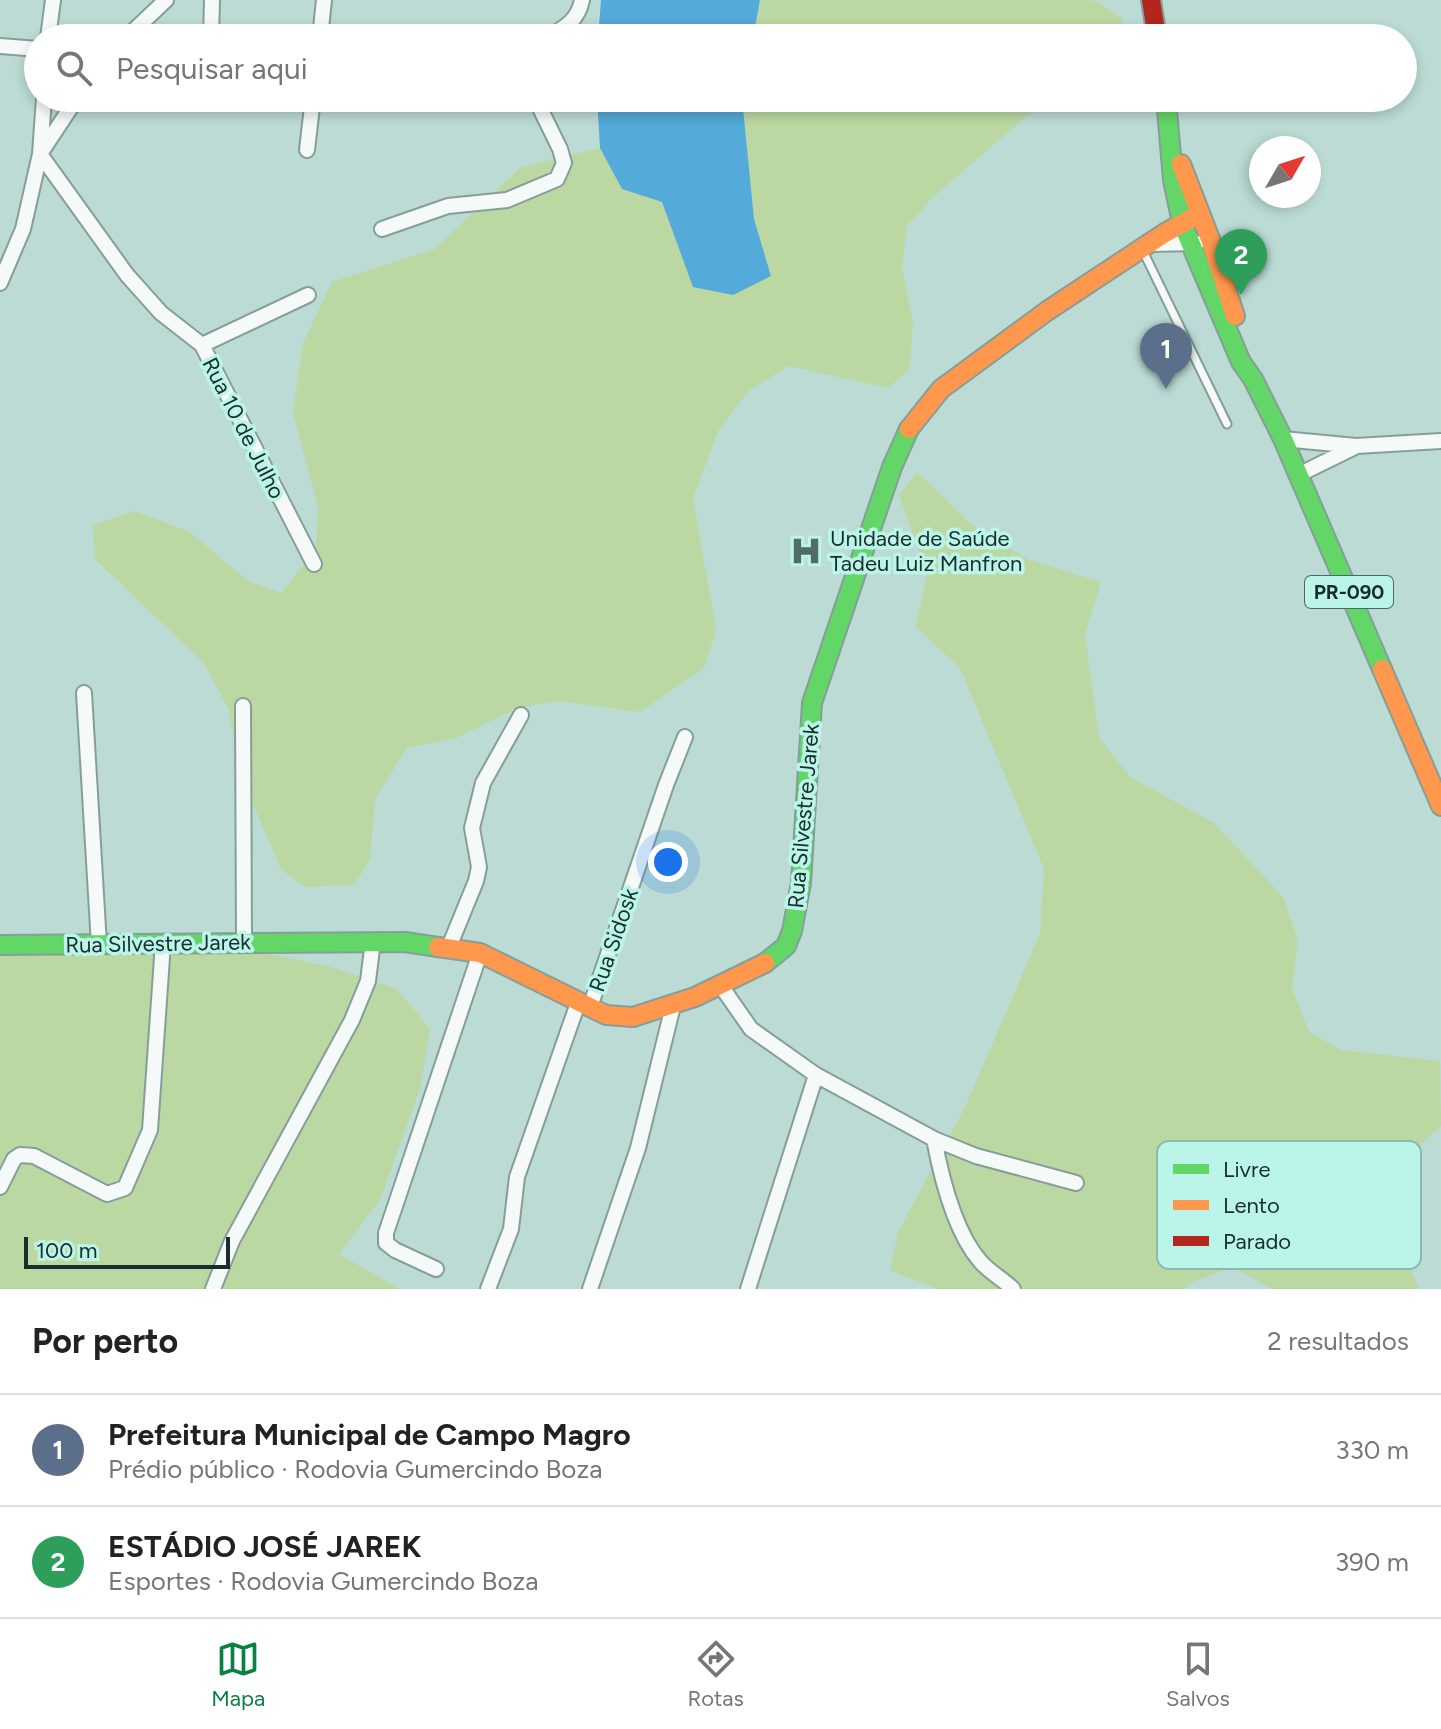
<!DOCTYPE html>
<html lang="pt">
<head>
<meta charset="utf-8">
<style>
	body { margin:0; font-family:Figtree,sans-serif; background:#f2f2f2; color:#222 }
	.compass { position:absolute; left:1249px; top:136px; width:72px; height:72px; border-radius:50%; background:#fff; box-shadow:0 4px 12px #0003; rotate:51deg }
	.scale { position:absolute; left:24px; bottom:20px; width:206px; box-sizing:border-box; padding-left:8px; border:4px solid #172e2a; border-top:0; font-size:22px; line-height:28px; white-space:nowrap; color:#172e2a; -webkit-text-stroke:6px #bbf5ea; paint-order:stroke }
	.you { position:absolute; left:668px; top:862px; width:28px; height:28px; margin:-20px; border:6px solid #fff; border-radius:50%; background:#1a73e8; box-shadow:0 0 0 12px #1a73e833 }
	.badge { display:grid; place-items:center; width:52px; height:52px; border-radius:50%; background:#0b8043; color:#fff; font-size:26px; font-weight:700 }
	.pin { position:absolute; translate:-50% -66px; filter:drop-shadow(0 2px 4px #0008) }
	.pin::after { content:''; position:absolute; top:42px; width:28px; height:24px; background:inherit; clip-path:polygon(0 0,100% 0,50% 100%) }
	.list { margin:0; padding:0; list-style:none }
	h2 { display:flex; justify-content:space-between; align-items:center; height:104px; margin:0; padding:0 32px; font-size:34px }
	h2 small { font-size:26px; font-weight:400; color:#767676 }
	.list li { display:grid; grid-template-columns:52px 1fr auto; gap:24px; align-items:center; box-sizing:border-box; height:112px; padding:0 32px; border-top:2px solid #e0e0e0 }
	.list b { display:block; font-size:30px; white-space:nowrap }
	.list p { margin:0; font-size:26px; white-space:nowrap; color:#767676 }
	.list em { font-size:26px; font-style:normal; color:#767676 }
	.icon { flex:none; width:44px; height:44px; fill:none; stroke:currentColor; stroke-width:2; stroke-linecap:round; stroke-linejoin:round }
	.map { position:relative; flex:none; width:1441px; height:1289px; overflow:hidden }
	.search { position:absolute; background:#fff; box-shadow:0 4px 12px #0003; left:24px; right:24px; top:24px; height:88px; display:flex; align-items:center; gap:20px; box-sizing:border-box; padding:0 28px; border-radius:44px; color:#767676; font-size:30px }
	.sheet { height:328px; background:#fff }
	nav { display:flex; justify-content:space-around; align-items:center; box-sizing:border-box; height:112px; border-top:2px solid #e0e0e0; background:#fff; font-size:22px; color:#767676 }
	nav a { display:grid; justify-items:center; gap:4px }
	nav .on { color:#0b8043 }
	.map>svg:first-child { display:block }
	.green { fill:#bbd8a2 }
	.water { fill:#54aad8 }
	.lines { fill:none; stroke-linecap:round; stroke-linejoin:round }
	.lane-casing { stroke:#869e9a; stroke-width:11 }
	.street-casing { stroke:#869e9a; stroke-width:18 }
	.fast-casing { stroke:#869e9a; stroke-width:22 }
	.slow-casing { stroke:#869e9a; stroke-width:22 }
	.jam-casing { stroke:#869e9a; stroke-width:22 }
	.path { stroke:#cbd5d3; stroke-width:2; stroke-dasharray:2 6; stroke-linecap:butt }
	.lane { stroke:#f5faf9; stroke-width:7 }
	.street { stroke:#f5faf9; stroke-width:14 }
	.fast { stroke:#63d668; stroke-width:18 }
	.slow { stroke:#ff974d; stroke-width:18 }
	.jam { stroke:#b3261e; stroke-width:18 }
	.labels { text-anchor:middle; stroke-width:7; stroke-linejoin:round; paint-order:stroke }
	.shield { fill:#bbf5ea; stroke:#486a64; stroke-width:2 }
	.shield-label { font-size:20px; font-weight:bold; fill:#172e2a }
	.street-label { font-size:22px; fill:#172e2a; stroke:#bbf5ea }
	.poi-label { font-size:22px; fill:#172e2a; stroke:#bbf5ea; text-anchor:start }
	.key { fill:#bbf5ea; stroke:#8ab9b0; stroke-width:2 }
	.key-label { font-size:22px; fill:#172e2a }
</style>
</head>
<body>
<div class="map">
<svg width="1441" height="1289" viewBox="0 0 1441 1289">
	<rect width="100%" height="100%" fill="#bcdbd5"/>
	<path class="green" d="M760,0H1089L1098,2L1123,19L1117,38H753Z
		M742,98H1048L932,198L907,226L902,268L913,322L910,368L889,388L788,366L749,391L719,429L693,498L716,630L704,668L640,712L561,701L517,708L456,738L407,748L375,799L370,860L354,885L304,887L281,869L240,774L229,710L204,663L95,559L93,525L134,511L188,531L248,581L281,593L316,550L318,507L293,413L303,343L332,282L435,249L521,167L600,148L622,189L662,202L693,287L771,275L754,219Z
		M917,472L972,525L1027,559L1101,582L1085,634L1099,737L1130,777L1214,823L1284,898L1298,942L1292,988L1309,1032L1342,1050L1440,1061L1441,1126L1393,1170L1391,1220L1419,1289H1272L1232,1267L1190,1283L1186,1289H937L890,1270L898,1232L965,1107L1040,934L1044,869L960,668L916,627L927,574L899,495Z
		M0,942L231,946L331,967L397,989L430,1029L420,1089L380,1200L339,1254L399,1289H0Z"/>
	<path class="water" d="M601,0H760L753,38H598Z
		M597,98H742L754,219L771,276L733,295L693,287L662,202L622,189L600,148Z"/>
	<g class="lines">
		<defs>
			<path id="lane" d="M1143,251L1227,424"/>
			<path id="street" d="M48,38L53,0
				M126,38L166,0
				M211,38L212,0
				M320,38L324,0
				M547,38C564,28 578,21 582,0
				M0,46L38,49
				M77,98L40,154L127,275L161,313L202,345L314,564
				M307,150L313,98
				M382,229L448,206L507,200L557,179L564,163L560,149L535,98
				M1150,244L1197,243
				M0,283L23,229L40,154L44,98
				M202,345L308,295
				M1283,439L1356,446L1441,441
				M1298,475L1355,447
				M84,693L99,945
				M243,706L244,941
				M449,947L476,881L479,867L472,828L483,783L521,715
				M721,986L751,1029L816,1075L934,1139L976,1156L1076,1183
				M590,1007L666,785L685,737
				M934,1139C941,1176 954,1231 980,1261C989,1272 1003,1279 1013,1289
				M0,1187L14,1159L20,1155L34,1156L107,1194L125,1188L150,1130L163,943
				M436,1269L395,1250L386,1243V1233L480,953
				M213,1289L232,1241L352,1020L368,981L373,941
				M488,1289L511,1229L517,1177L578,1003
				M590,1289L638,1148L673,1006
				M748,1289L816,1075"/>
			<path id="fast" d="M1166,98L1173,180L1182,223L1241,362L1253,379L1283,439L1382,669
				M0,945L405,942L438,947
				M765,963L786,946L792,931L801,883L812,703L892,467L909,429"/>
			<path id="slow" d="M1181,164L1210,239L1235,316
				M909,429L941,389L1047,311L1165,233L1194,217
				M1382,669L1441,806
				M438,947L480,953L606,1015L633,1017L695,997L765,963"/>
			<path id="jam" d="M1151,0L1157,38"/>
		</defs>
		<use href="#lane" class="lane-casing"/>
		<use href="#street" class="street-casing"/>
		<use href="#fast" class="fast-casing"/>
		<use href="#slow" class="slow-casing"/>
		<use href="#jam" class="jam-casing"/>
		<path class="path" d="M920,1289L923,1270L943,1257L959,1261L961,1258"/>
		<use href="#lane" class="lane"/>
		<use href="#street" class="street"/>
		<use href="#fast" class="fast"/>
		<use href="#slow" class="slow"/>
		<use href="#jam" class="jam"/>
	</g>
	<defs>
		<symbol id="hospital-bare" viewBox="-9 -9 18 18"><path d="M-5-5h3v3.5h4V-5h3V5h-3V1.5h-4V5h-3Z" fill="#516b66" stroke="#bbf5ea" stroke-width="2.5" paint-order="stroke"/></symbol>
	</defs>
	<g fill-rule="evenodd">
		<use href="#hospital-bare" x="784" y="529" width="44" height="44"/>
	</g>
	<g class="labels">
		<rect class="shield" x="1305" y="576" width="88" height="32" rx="6"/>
		<g class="shield-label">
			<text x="1349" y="599">PR-090</text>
		</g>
		<g class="street-label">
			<text transform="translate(244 428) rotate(63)" y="8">Rua 10 de Julho</text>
			<text transform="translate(803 816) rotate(-85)" y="8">Rua Silvestre Jarek</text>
			<text transform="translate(613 940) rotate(-71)" y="8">Rua Sidosk</text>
			<text transform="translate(158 943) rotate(-1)" y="8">Rua Silvestre Jarek</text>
		</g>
		<g class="poi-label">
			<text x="830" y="546">Unidade de Saúde<tspan x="830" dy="25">Tadeu Luiz Manfron</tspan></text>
		</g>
	</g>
	<rect x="1157" y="1141" width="264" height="128" rx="12" class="key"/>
	<rect x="1173" y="1164" width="36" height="10" fill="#63d668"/>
	<rect x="1173" y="1200" width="36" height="10" fill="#ff974d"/>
	<rect x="1173" y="1236" width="36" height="10" fill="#b3261e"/>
	<g class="key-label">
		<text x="1223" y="1177">Livre</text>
		<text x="1223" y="1213">Lento</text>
		<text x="1223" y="1249">Parado</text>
	</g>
</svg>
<svg class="compass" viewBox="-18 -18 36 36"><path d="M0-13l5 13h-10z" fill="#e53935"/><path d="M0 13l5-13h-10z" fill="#767676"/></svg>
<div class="scale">100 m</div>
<div class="you"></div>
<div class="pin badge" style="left:1166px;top:389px;background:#5c6f8a">1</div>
<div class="pin badge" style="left:1241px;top:295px;background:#2e9e5b">2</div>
<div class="search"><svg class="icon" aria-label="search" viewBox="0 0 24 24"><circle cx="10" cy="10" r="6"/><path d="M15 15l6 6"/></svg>Pesquisar aqui</div>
</div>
<section class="sheet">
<h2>Por perto<small>2 resultados</small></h2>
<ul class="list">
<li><span class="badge" style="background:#5c6f8a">1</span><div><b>Prefeitura Municipal de Campo Magro</b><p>Prédio público · Rodovia Gumercindo Boza</p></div><em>330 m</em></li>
<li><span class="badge" style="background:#2e9e5b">2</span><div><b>ESTÁDIO JOSÉ JAREK</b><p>Esportes · Rodovia Gumercindo Boza</p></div><em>390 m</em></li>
</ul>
</section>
<nav>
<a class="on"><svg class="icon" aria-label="map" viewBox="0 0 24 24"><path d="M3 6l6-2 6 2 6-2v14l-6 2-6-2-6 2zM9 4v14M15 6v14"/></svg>Mapa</a>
<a><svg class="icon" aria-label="directions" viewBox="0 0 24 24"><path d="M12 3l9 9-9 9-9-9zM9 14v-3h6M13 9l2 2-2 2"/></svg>Rotas</a>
<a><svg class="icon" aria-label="saved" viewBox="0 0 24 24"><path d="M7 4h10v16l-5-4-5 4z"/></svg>Salvos</a>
</nav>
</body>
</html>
